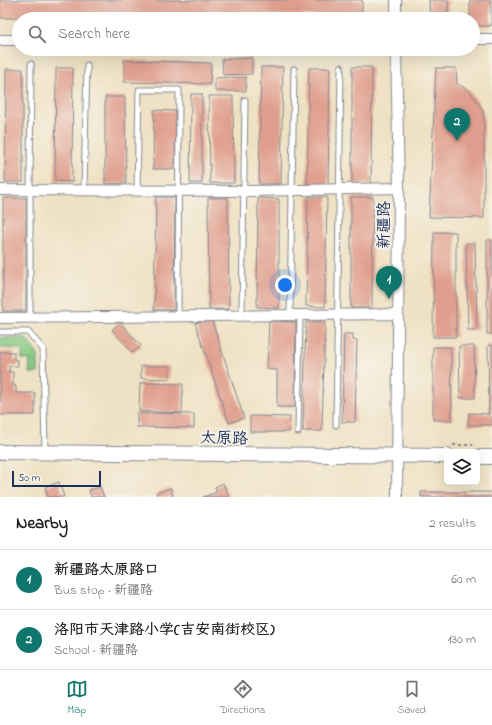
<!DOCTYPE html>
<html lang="en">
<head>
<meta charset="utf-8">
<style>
	body { margin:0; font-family:"Indie Flower","LXGW WenKai TC",sans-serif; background:#f2f2f2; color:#202124 }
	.controls { position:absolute; right:12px; bottom:12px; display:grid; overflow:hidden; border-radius:6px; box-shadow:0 4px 16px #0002 }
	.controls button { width:36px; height:36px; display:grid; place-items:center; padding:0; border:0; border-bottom:1px solid #e0e0e0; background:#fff; color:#202124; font:20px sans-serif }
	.scale { position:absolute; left:12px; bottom:10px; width:89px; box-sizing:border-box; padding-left:4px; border:2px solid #1b2f5e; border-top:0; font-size:11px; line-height:14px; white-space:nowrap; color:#1b2f5e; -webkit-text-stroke:3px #f7f3e8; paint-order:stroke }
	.you { position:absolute; left:285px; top:285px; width:14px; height:14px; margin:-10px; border:3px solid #fff; border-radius:50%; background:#1a73e8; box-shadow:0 0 0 6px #1a73e833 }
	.badge { display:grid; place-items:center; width:26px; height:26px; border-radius:50%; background:#0f766e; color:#fff; font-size:13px; font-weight:700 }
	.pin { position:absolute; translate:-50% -33px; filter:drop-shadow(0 1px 2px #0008) }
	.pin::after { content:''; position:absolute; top:21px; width:14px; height:12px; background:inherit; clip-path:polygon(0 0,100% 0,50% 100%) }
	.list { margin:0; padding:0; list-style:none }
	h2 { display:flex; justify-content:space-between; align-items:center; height:52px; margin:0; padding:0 16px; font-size:17px }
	h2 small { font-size:13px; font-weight:400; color:#757577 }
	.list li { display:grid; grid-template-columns:26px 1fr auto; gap:12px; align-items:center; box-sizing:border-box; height:60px; padding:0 16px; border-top:1px solid #e0e0e0 }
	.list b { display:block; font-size:15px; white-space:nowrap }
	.list p { margin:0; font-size:13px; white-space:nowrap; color:#757577 }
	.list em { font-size:13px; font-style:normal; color:#757577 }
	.icon { flex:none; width:22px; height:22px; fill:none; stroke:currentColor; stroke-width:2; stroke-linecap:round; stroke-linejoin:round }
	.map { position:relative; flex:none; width:492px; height:497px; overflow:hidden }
	.search { position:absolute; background:#fff; box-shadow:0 4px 16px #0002; left:12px; right:12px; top:12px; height:44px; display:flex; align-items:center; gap:10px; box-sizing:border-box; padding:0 14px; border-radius:22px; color:#757577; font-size:15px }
	.sheet { height:172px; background:#fff }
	nav { display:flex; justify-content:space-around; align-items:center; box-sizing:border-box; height:56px; border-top:1px solid #e0e0e0; background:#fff; font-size:11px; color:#757577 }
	nav a { display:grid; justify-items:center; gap:2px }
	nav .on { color:#0f766e }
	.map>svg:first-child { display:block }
	.green { fill:#87c982; stroke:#517c70 }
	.building { fill:#e09f8e }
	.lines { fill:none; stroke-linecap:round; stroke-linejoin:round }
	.lane-casing { stroke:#858890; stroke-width:7 }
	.street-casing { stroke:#858890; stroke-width:12 }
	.secondary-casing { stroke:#858890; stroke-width:16 }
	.path { stroke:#858890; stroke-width:2; stroke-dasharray:3 3; stroke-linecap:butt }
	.lane { stroke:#fff; stroke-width:5 }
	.street { stroke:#fff; stroke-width:10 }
	.secondary { stroke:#fff; stroke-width:14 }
	.labels { text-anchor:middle; stroke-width:4; stroke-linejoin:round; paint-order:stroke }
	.street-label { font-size:16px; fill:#1b2f5e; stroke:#f7f3e8 }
</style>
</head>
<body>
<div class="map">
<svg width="492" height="497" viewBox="0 0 492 497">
	<rect width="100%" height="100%" fill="#f7f3e8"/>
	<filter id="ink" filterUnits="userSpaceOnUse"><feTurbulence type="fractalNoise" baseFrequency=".025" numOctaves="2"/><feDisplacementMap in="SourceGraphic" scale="8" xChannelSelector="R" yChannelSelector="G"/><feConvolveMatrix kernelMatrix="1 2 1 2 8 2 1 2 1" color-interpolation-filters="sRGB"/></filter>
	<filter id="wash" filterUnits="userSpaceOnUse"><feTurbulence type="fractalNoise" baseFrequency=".012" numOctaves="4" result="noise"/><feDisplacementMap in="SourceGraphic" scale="16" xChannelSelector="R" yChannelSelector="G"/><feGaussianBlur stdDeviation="0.9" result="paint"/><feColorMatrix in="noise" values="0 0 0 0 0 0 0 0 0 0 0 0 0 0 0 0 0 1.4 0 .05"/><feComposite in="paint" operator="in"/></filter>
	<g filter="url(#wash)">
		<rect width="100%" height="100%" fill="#efe1c3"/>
		<path class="green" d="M0,338H26L38,355V373H29L30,360L22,359V349L0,348Z"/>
		<g id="blocks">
			<path class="building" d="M0,0H362V16L232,15L178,17L0,18Z
				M429,0H448V19H430Z
				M470,0H491V26H473V19H470Z
				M252,58V74L223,75L222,59Z
				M124,60L211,63L210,84L124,82Z
				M261,67H283L281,184H259Z
				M352,67H372L371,184H352Z
				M56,68H73L72,182L55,181Z
				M309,68H330L328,185L307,184Z
				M436,68H456L457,84L469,90L479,104L483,111L484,119V218L429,217Z
				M6,69H23V182H5Z
				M246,77V91H215V78Z
				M191,94H202V183H190Z
				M209,96H233L234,183H210Z
				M105,97H125L126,183L105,184Z
				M154,110L176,111L175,169H153Z
				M156,197H175L174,310H154Z
				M308,197H327L325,307L306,306Z
				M351,197H373L372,308H351Z
				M3,198H26V311H3Z
				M208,198H228L229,309H209Z
				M258,198L279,199V308L257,307Z
				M434,232H456V337H433Z
				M487,240H492V334H487Z
				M466,243H475L477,330H468Z
				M211,318L244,418L229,423L195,323Z
				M269,321L296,322L295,407H277V370L267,369Z
				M120,322L141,346L133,353L112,330Z
				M306,322H325L322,431H303Z
				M344,334H353V340H357L355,422H342Z
				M488,345H492V425H468L469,413L489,414Z
				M459,346H474L475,398H460Z
				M433,347H451L452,420H433Z
				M0,352H14V360H18V366H9V372H13V385L16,386V393H35V415H0Z
				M141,366H169V379L141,378Z
				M140,383L183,384L182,413L139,411Z
				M137,413L194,414V428L137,427Z
				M250,416L290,417L289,432H250Z
				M59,482L64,497H48L45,487Z
				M223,483L229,497H203L217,492L215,487Z
				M100,487L104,497H91L89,490Z
				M171,488L173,497H157L156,493Z
				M421,492H492V497H421Z"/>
		</g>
	</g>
	<g filter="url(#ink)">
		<use href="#blocks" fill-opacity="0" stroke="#858890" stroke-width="1"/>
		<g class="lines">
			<defs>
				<path id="lane" d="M84,190L87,65
					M137,191L139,90H179L178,316
					M242,315L245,100
					M290,315L294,69
					M30,317V190L31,64
					M0,332H28L43,349L45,451
					M336,425L341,67
					M298,432L300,315"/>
				<path id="street" d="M396,0V19
					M473,39H492
					M0,40H19
					M396,49L399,188L397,497
					M0,190L252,191L399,188
					M0,318L398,314"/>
				<path id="secondary" d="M0,452L447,456
					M477,457H492"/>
			</defs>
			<use href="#lane" class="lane-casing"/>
			<use href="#street" class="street-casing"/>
			<use href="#secondary" class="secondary-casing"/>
			<path class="path" d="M453,445H473"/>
			<use href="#lane" class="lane"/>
			<use href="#street" class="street"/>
			<use href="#secondary" class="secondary"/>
		</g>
	</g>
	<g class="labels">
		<g class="street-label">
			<text transform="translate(383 225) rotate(-90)" y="6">新疆路</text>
			<text transform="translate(224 437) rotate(1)" y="6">太原路</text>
		</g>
	</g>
</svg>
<div class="controls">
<button><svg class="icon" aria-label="layers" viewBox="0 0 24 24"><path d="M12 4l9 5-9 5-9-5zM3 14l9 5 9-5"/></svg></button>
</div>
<div class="scale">50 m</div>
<div class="you"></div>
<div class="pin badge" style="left:389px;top:299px">1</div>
<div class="pin badge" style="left:457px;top:141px">2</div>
<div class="search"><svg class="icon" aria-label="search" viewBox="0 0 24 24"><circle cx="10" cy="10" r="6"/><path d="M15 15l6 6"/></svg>Search here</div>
</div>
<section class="sheet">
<h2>Nearby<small>2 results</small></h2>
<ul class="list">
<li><span class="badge">1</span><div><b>新疆路太原路口</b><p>Bus stop · 新疆路</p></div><em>60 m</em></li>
<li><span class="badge">2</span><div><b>洛阳市天津路小学(吉安南街校区)</b><p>School · 新疆路</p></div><em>130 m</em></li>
</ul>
</section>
<nav>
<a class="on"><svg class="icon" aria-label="map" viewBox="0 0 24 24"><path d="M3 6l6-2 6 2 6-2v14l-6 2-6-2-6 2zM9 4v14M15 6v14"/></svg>Map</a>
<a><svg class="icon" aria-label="directions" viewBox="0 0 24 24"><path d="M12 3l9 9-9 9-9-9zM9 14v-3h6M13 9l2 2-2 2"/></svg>Directions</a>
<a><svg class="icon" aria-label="saved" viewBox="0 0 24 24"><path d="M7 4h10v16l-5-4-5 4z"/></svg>Saved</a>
</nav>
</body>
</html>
